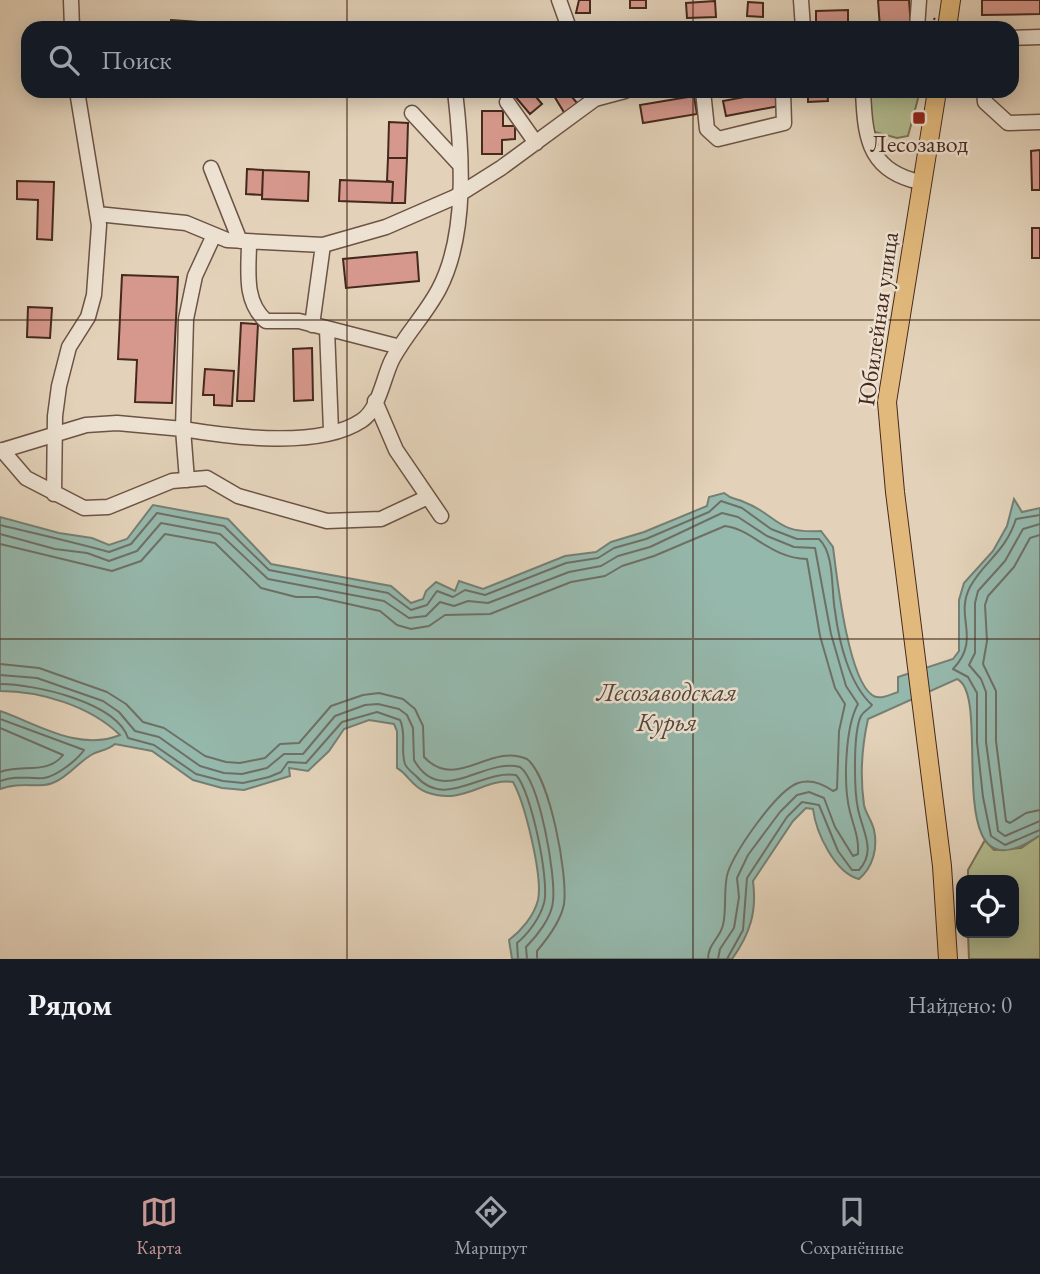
<!DOCTYPE html>
<html lang="ru">
<head>
<meta charset="utf-8">
<style>
	body { margin:0; font-family:"EB Garamond",serif; background:#20242c; color:#f1f3f6 }
	.controls { position:absolute; right:21px; bottom:21px; display:grid; overflow:hidden; border-radius:14px; box-shadow:0 4px 18px #0003 }
	.controls button { width:63px; height:63px; display:grid; place-items:center; padding:0; border:0; border-bottom:2px solid #363941; background:#171b24; color:#f1f3f6; font:35px sans-serif }
	.list { margin:0; padding:0; list-style:none }
	h2 { display:flex; justify-content:space-between; align-items:center; height:91px; margin:0; padding:0 28px; font-size:30px }
	h2 small { font-size:23px; font-weight:400; color:#9ea1a6 }
	.icon { flex:none; width:38px; height:38px; fill:none; stroke:currentColor; stroke-width:2; stroke-linecap:round; stroke-linejoin:round }
	.map { position:relative; flex:none; width:1040px; height:959px; overflow:hidden }
	.search { position:absolute; background:#171b24; box-shadow:0 4px 18px #0003; left:21px; right:21px; top:21px; height:77px; display:flex; align-items:center; gap:18px; box-sizing:border-box; padding:0 24px; border-radius:21px; color:#9ea1a6; font-size:26px }
	.sheet { height:217px; background:#171b24 }
	nav { display:flex; justify-content:space-around; align-items:center; box-sizing:border-box; height:98px; border-top:2px solid #363941; background:#171b24; font-size:19px; color:#9ea1a6 }
	nav a { display:grid; justify-items:center; gap:4px }
	nav .on { color:#c59692 }
	.map>svg:first-child { display:block }
	.green { fill:#b2bd91; stroke:#7c7358; stroke-width:2 }
	.water { fill:#95b8ac; stroke:#757f73; stroke-width:2 }
	.lines { fill:none; stroke-linecap:round; stroke-linejoin:round }
	.shore { stroke:#6e7065; stroke-width:2 }
	.building { fill:#d6988c; stroke:#46291e; stroke-width:2 }
	.minor-casing { stroke:#6d5345; stroke-width:17 }
	.major-casing { stroke:#46291e; stroke-width:20 }
	.path { stroke:#46291e; stroke-width:2; stroke-dasharray:5 3.5; stroke-linecap:butt }
	.minor { stroke:#ede2d2; stroke-width:14 }
	.major { stroke:#e2b97c; stroke-width:18 }
	.grid { fill:none; stroke:#46291e; stroke-width:2; stroke-opacity:0.55 }
	.poi-dot { fill:#8f2418; stroke:#ede2d2; stroke-width:2.5 }
	.labels { text-anchor:middle; stroke-width:5; stroke-linejoin:round; paint-order:stroke }
	.poi-label { font-size:24px; fill:#46291e; stroke:#ede2d2 }
	.street-label { font-size:24px; fill:#46291e; stroke:#ede2d2 }
	.water-label { font-size:26px; font-style:italic; fill:#56463a; stroke:#ede2d2 }
</style>
</head>
<body>
<div class="map">
<svg width="1040" height="959" viewBox="0 0 1040 959">
	<rect width="100%" height="100%" fill="#e3d2b9"/>
	<filter id="stains"><feTurbulence type="fractalNoise" baseFrequency=".00286" numOctaves="4"/><feColorMatrix values="0 0 0 0 .2 0 0 0 0 .09 0 0 0 0 .02 0 0 0 .5 -.17"/></filter>
	<radialGradient id="worn" r=".72"><stop offset=".6" stop-color="#630" stop-opacity="0"/><stop offset="1" stop-color="#630" stop-opacity=".3"/></radialGradient>
	<path class="green" d="M866,91H920L908,136L897,138L871,131Z
		M1040,835V959H969L968,933H1014V880H968V870L985,840L994,850L1021,848Z"/>
	<path class="water" d="M724,493C732,500 736,498 744,502C778,515 775,534 821,531L833,547C837,578 848,678 872,695C879,701 891,694 898,692V677L953,659L959,651V600L964,583L993,551L1007,526L1014,499L1022,512L1040,508V835C935,908 995,696 957,679L868,719C862,746 860,777 864,805C866,814 872,821 874,830C878,848 873,867 859,879C835,873 816,833 813,809L806,808L793,821L753,881C757,912 750,934 732,959H512L509,940C521,931 534,916 538,900C543,877 525,803 513,782C483,778 464,806 426,792C412,787 407,773 397,768V731L394,724L369,720L344,729L329,751L308,771L289,768L290,776L244,790L222,788L193,780L152,751L115,744C107,751 99,750 91,755C76,764 62,784 44,785C27,786 17,783 0,789V711C38,724 79,752 120,735C90,706 41,691 0,691V517L59,533L92,538L109,545L127,539L153,505L228,519L271,564L391,586L411,603L423,599L426,591L436,582L455,591L459,581L483,589L565,556L596,552L611,542L644,532L707,506L709,497Z"/>
	<g class="lines">
		<path class="shore" d="M1040,515L1016,519C1005,553 984,561 970,587C954,618 982,638 953,669L968,677L977,693V742L983,797L991,836L1005,845L1040,830
			M1040,524L1023,529L1005,561L978,591L975,603V653L969,665L981,679L986,692V742L998,831L1005,836L1040,821
			M0,525C37,534 73,542 109,552L131,544L157,513L224,526L269,570L388,593L411,610L427,605L437,591L453,597L465,590L485,595L566,563L598,558L614,548L646,539L709,512L721,501L742,508L771,529L797,539H819C835,554 831,590 835,611C839,642 849,684 872,705C869,709 864,711 861,716C853,732 854,790 858,809C862,830 877,851 859,870H852L838,851L819,805L802,802L787,817L747,878L743,930L727,959
			M0,534L55,549L87,553L109,561L137,551L161,523L220,534L268,579L384,601L409,618L426,616L440,602L454,606L468,601L488,603L569,572L601,566L618,556L650,547L722,513L738,517L767,536L794,547L815,548L831,634L846,686L858,704C845,727 843,785 850,812C854,828 859,837 858,854L853,856L835,827L824,798L809,792L797,795L780,812L748,855L737,878L739,897L734,928L720,949L718,959
			M1040,535L1030,538L1014,567L988,596L985,605L987,641L983,664L996,691V741L1006,821L1010,823L1026,813L1040,810
			M0,544L112,571L141,561L165,534L215,543L261,588L296,597H317L380,611L397,625L411,629L429,626L445,615L490,614L571,582L605,576L622,566L654,556L725,526C752,529 770,558 807,559L820,636L835,688L845,704L839,731L837,789L833,791C823,784 810,779 798,783C776,791 736,850 728,872C723,886 727,909 723,925C720,938 708,944 708,959
			M0,664L39,668L107,692L126,704L143,722L164,728L205,756L226,762L240,763L265,758L280,744L299,743L331,706L363,695L379,693L403,699L415,709L423,726L424,757C457,792 490,742 527,759C550,777 568,875 564,904C561,921 548,938 537,951V959
			M0,675L37,678L103,701L119,712L135,731L159,737L200,766L224,773L242,774L267,768L284,754H303L335,716L365,705L378,704L399,709L407,715L413,728L414,760C441,808 484,757 520,767C540,782 556,876 553,901C552,917 537,936 526,947L527,959
			M0,684C34,684 116,702 128,738L154,745L196,774L223,781L243,783L269,777L281,772L288,762L306,763L342,722L377,712L400,720C407,734 400,750 405,764C407,769 412,772 416,776C445,810 483,769 516,775C531,790 550,882 544,903C540,918 528,934 517,943L518,959
			M0,719L84,750C77,760 57,776 44,778C26,779 19,775 0,781
			M0,728L63,755C48,775 21,764 0,772"/>
	</g>
	<path class="building" d="M579,0H590V13H576Z
		M630,0H646V8H630Z
		M878,0H909L911,28H880Z
		M982,0H1040V14L982,15Z
		M715,1L716,17L687,18L686,3Z
		M748,2L763,3V17L747,16Z
		M848,10V28H816V11Z
		M171,20L241,25V28H171Z
		M518,91H531L542,104L530,114L513,94Z
		M551,91H567L578,104L565,114Z
		M776,91L779,106L726,116L723,101Z
		M808,91H827L828,101L808,102Z
		M694,96L697,114L643,123L640,105Z
		M482,111H503V126H515V139L502,140V154H482Z
		M389,122L408,123L407,158H388Z
		M1040,150V190H1032L1031,151Z
		M388,158H407L405,203H392L393,182L387,181Z
		M247,169L263,170L262,195L246,194Z
		M263,170L309,172L308,201L262,199Z
		M340,180L393,182L392,203L339,201Z
		M17,181L54,182L52,240L37,239L38,200L17,199Z
		M1032,228H1040V258H1032Z
		M417,252L419,281L346,288L343,259Z
		M122,275L178,277L172,403L135,402L137,360L118,359Z
		M28,307L52,308L50,338L27,337Z
		M241,323L258,324L254,401H237Z
		M312,348L313,400L294,401L293,349Z
		M205,369L234,371L232,406L214,405V395H203Z"/>
	<g class="lines">
		<defs>
			<path id="minor" d="M71,0L72,28
				M559,0L569,28
				M801,0L803,28
				M917,28L919,0
				M1012,38L1040,37
				M703,91L707,129L718,139L784,123L783,91
				M863,91C865,134 867,167 912,180
				M984,91L985,102L1008,123L1040,122
				M507,102L536,143
				M412,113L460,165
				M211,168L240,241
				M97,214L186,223L227,240L323,245L386,227L455,197L501,168L595,99L625,91
				M249,242C249,269 243,301 266,321H299L400,347
				M312,325L323,245
				M327,329L331,431
				M375,401L396,450L441,516
				M2,450L26,478L84,508L108,507L172,481L207,478L238,496L327,521L381,519L428,497
				M0,451L86,425L117,423L183,429L186,319L195,276L214,235
				M187,480L183,429C231,437 318,449 361,421C379,410 383,378 392,360C405,335 426,314 439,289C468,234 462,151 455,91
				M54,494L55,416L59,386L69,347L88,317L94,295L99,225L77,91"/>
			<path id="major" d="M947,28L951,0
				M937,91L887,402L895,492L942,866L948,959"/>
		</defs>
		<use href="#minor" class="minor-casing"/>
		<use href="#major" class="major-casing"/>
		<path class="path" d="M929,27L935,18"/>
		<use href="#minor" class="minor"/>
		<use href="#major" class="major"/>
	</g>
	<path class="grid" d="M347,0V28M693,0V28M347,91V959M693,91V959M0,320H1040M0,639H1040"/>
	<rect class="poi-dot" x="912" y="111" width="14" height="14" rx="3.5"/>
	<g class="labels">
		<g class="poi-label">
			<text x="919" y="152">Лесозавод</text>
		</g>
		<g class="street-label">
			<text transform="translate(878 319) rotate(-82)" y="8">Юбилейная улица</text>
		</g>
		<g class="water-label">
			<text x="667" y="701">Лесозаводская<tspan x="667" dy="30">Курья</tspan></text>
		</g>
	</g>
	<rect width="100%" height="100%" filter="url(#stains)"/>
	<rect width="100%" height="100%" fill="url(#worn)"/>
</svg>
<div class="controls">
<button><svg class="icon" aria-label="locate" viewBox="0 0 24 24"><circle cx="12" cy="12" r="6"/><path d="M12 2v4M12 18v4M2 12h4M18 12h4"/></svg></button>
</div>
<div class="search"><svg class="icon" aria-label="search" viewBox="0 0 24 24"><circle cx="10" cy="10" r="6"/><path d="M15 15l6 6"/></svg>Поиск</div>
</div>
<section class="sheet">
<h2>Рядом<small>Найдено: 0</small></h2>
<ul class="list">
</ul>
</section>
<nav>
<a class="on"><svg class="icon" aria-label="map" viewBox="0 0 24 24"><path d="M3 6l6-2 6 2 6-2v14l-6 2-6-2-6 2zM9 4v14M15 6v14"/></svg>Карта</a>
<a><svg class="icon" aria-label="directions" viewBox="0 0 24 24"><path d="M12 3l9 9-9 9-9-9zM9 14v-3h6M13 9l2 2-2 2"/></svg>Маршрут</a>
<a><svg class="icon" aria-label="saved" viewBox="0 0 24 24"><path d="M7 4h10v16l-5-4-5 4z"/></svg>Сохранённые</a>
</nav>
</body>
</html>
